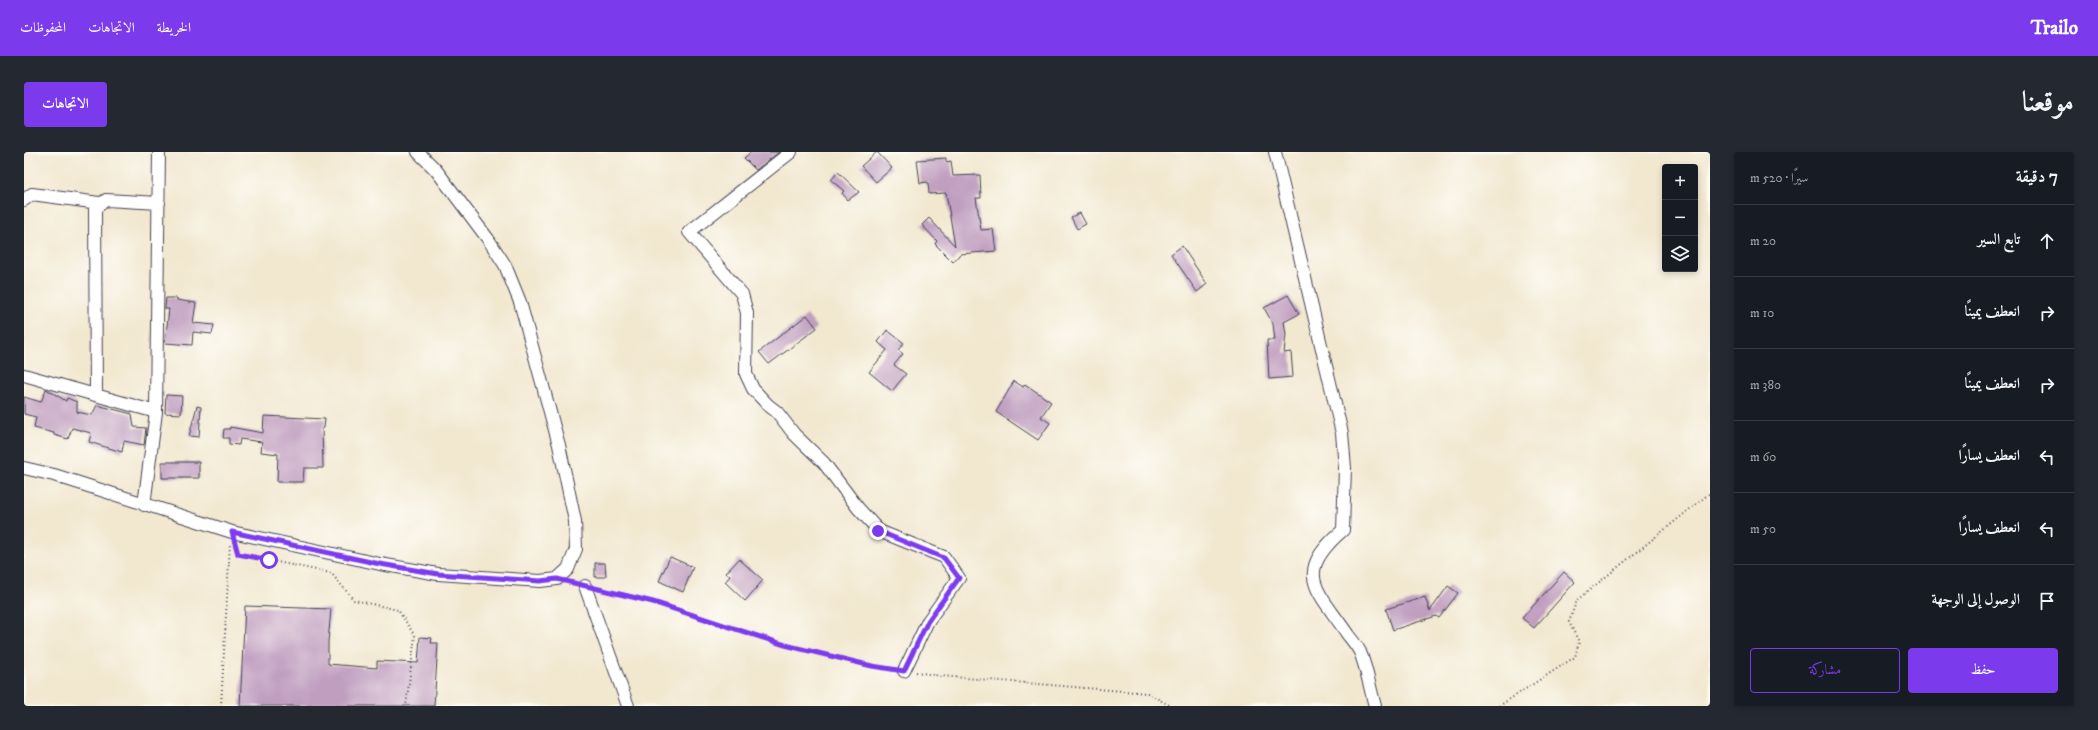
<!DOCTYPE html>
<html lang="ar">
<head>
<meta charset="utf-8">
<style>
	body { margin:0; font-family:"IM FELL DW Pica",Amiri,serif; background:#242831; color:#f1f3f6; direction:rtl }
	.controls { position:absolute; right:12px; top:12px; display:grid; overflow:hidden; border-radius:4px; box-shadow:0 2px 6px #0003 }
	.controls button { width:36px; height:36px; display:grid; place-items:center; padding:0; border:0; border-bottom:1px solid #363941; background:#171b24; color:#f1f3f6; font:20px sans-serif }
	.stop { position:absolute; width:12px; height:12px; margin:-9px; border:3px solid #7c3aed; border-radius:50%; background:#fff }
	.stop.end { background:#7c3aed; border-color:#fff; box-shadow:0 1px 4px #0008 }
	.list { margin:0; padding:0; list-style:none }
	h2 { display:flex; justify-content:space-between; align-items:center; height:52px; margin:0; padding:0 16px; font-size:17px }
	h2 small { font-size:13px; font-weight:400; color:#9ea1a6 }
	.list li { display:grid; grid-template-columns:26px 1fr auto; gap:12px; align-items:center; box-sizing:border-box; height:72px; padding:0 16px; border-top:1px solid #363941 }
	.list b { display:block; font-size:15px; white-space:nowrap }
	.list em { font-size:13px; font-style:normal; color:#9ea1a6 }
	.actions { display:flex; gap:8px; padding:12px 16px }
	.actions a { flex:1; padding:9px 0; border:1px solid #7c3aed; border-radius:4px; text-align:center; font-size:14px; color:#7c3aed }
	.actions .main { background:#7c3aed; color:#fff }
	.icon { flex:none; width:22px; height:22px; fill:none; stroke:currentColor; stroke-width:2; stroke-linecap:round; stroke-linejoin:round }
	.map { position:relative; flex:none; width:1686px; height:554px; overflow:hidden; direction:ltr; border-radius:4px }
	header { display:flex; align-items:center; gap:24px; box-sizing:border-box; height:56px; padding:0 20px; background:#7c3aed; color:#fff }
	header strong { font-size:19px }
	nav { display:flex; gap:22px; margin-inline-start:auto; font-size:14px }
	.intro { display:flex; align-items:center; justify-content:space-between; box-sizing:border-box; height:96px; padding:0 24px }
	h1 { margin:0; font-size:28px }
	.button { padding:10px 18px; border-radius:4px; background:#7c3aed; color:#fff; font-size:14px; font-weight:700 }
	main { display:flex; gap:24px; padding:0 24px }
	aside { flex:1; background:#171b24; border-radius:4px; box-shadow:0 2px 6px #0003 }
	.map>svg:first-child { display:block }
	.building { fill:#c09ec0 }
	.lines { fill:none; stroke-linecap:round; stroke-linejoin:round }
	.street-casing { stroke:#414051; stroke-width:14 }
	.path { stroke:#414051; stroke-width:2; stroke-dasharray:1 3; stroke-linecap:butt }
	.street { stroke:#fff; stroke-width:12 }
	.route { stroke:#7c3aed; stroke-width:5 }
</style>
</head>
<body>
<header>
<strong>Trailo</strong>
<nav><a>الخريطة</a><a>الاتجاهات</a><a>المحفوظات</a></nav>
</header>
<div class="intro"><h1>موقعنا</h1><a class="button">الاتجاهات</a></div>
<main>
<aside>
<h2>7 دقيقة<small>سيرًا · 520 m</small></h2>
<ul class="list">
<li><svg class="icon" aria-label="ahead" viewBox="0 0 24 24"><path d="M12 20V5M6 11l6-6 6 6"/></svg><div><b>تابع السير</b></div><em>20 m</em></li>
<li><svg class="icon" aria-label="right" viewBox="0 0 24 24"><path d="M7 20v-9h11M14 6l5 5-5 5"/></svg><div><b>انعطف يمينًا</b></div><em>10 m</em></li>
<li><svg class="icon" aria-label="right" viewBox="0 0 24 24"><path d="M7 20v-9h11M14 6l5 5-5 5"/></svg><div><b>انعطف يمينًا</b></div><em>380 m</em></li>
<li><svg class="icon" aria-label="left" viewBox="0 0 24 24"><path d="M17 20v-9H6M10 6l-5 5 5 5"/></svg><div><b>انعطف يسارًا</b></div><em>60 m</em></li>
<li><svg class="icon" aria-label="left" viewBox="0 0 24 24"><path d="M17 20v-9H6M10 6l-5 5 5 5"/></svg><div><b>انعطف يسارًا</b></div><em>50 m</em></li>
<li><svg class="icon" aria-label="arrive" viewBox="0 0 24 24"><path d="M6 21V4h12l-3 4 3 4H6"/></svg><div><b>الوصول إلى الوجهة</b></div></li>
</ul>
<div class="actions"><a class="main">حفظ</a><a>مشاركة</a></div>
</aside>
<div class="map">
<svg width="1686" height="554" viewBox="0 0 1686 554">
	<rect width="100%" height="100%" fill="#fdfcf7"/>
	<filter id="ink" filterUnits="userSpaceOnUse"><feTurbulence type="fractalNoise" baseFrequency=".025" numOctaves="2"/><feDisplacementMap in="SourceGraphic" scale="8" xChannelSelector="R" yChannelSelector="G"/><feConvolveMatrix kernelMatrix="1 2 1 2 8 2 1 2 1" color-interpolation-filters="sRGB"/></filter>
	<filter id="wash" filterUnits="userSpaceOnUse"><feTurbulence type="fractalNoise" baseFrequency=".012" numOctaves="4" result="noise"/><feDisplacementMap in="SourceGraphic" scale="16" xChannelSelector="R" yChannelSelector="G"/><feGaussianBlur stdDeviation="0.9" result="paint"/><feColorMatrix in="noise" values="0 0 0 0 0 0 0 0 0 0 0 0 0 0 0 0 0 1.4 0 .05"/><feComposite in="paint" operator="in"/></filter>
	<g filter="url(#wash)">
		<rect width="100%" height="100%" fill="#f2e8d0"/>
		<g id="blocks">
			<path class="building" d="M727,0H755L732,18L720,6Z
				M853,0L868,16L852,30L837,14Z
				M922,6V10L927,9L929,24L956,23L957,46H952L957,78L969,77L972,99L936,102L929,110L911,92L913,89L898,73L905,66L931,94L922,41L905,42L904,30L896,31L893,8Z
				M814,20L835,40L824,48L818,41L820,39L807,28Z
				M1056,61L1062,72L1053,77L1047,65Z
				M1158,94L1183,132L1173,140L1147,102Z
				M1264,143L1275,162L1260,170L1262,182L1260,201L1267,200L1269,225L1245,227L1243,188H1251L1249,172L1240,156Z
				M142,146H153V148L172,151L169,171L190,173L188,182L169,180L168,193L141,191L145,157H141Z
				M783,163L793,176L745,212L735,200Z
				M863,178L880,191L874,198L879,202L870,213L882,222L868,239L845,220L863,198L854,190Z
				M990,229L999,235L1001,232L1027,250L1017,265L1026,271L1014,288L972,260Z
				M22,237L42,249L43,246L53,250V260L68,263L73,253L108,262L110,275L122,276L120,293L100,289L98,300L65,290L67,281L48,276L44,287L30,283V281L10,276L12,265L0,262V245L17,250Z
				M142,243L158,244L157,262L141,261Z
				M173,254L177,255L175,285L165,284Z
				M240,264L301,267L300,276H298L299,316H280L279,330H253L254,302L237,300L238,290L216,287L215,293L205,292V286H199L200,277H206V275L239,281Z
				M138,310H175V326H138Z
				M646,405L669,415L659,440L635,429Z
				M715,407L739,428L721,449L701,430L706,424L702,421Z
				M571,411H581L582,425H571Z
				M1540,420L1551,430L1510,476L1498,466Z
				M1424,434L1434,441L1415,466L1412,464L1369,478L1362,457L1401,445L1406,459Z
				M221,454L307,457L304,490V512L353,516V509L394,511L396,485L408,486L407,491H414L410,554H216Z"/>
		</g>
	</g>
	<g filter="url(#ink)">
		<use href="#blocks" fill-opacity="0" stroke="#414051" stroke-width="1"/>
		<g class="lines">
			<defs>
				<path id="street" d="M767,0L665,80L718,142L723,161L722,222L729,237L744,253L753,260L770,282L800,311L834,356L855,379L920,405L935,426L904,469L880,519
					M1251,0L1318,281L1321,316L1319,378C1268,422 1293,437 1324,483C1328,488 1333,494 1336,500C1343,517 1346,537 1351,554
					M0,48L8,42L75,51
					M0,223L132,260
					M72,243L71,56L82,48L135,51
					M0,316L30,323L208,380L356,412L414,422L516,429L533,427L544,417L552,397L551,369L535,293L496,150L481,113L464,87L412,18L394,0
					M120,353L132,260L135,0
					M561,434L604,554"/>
			</defs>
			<use href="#street" class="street-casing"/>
			<path class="path" d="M212,392L214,402L307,421L330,448L374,458L391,484L382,554
				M575,437C593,441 611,445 629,450C710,473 785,505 870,517
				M892,520L917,524L1123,541L1147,554
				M197,554L206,391
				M1475,554L1551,505L1555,490L1545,470L1553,448L1686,341"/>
			<use href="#street" class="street"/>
		</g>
	</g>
	<g class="lines" filter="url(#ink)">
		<path class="route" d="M245,408L214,402L208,380L356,412L414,422L516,429L533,427L629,450L761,493L848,514L880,519L904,469L935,426L920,406L854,379"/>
	</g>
</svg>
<div class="controls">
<button>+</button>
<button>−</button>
<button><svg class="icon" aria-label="layers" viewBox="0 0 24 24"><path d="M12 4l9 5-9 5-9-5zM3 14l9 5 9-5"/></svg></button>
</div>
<div class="stop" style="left:245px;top:408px"></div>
<div class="stop end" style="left:854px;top:379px"></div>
</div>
</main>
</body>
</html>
